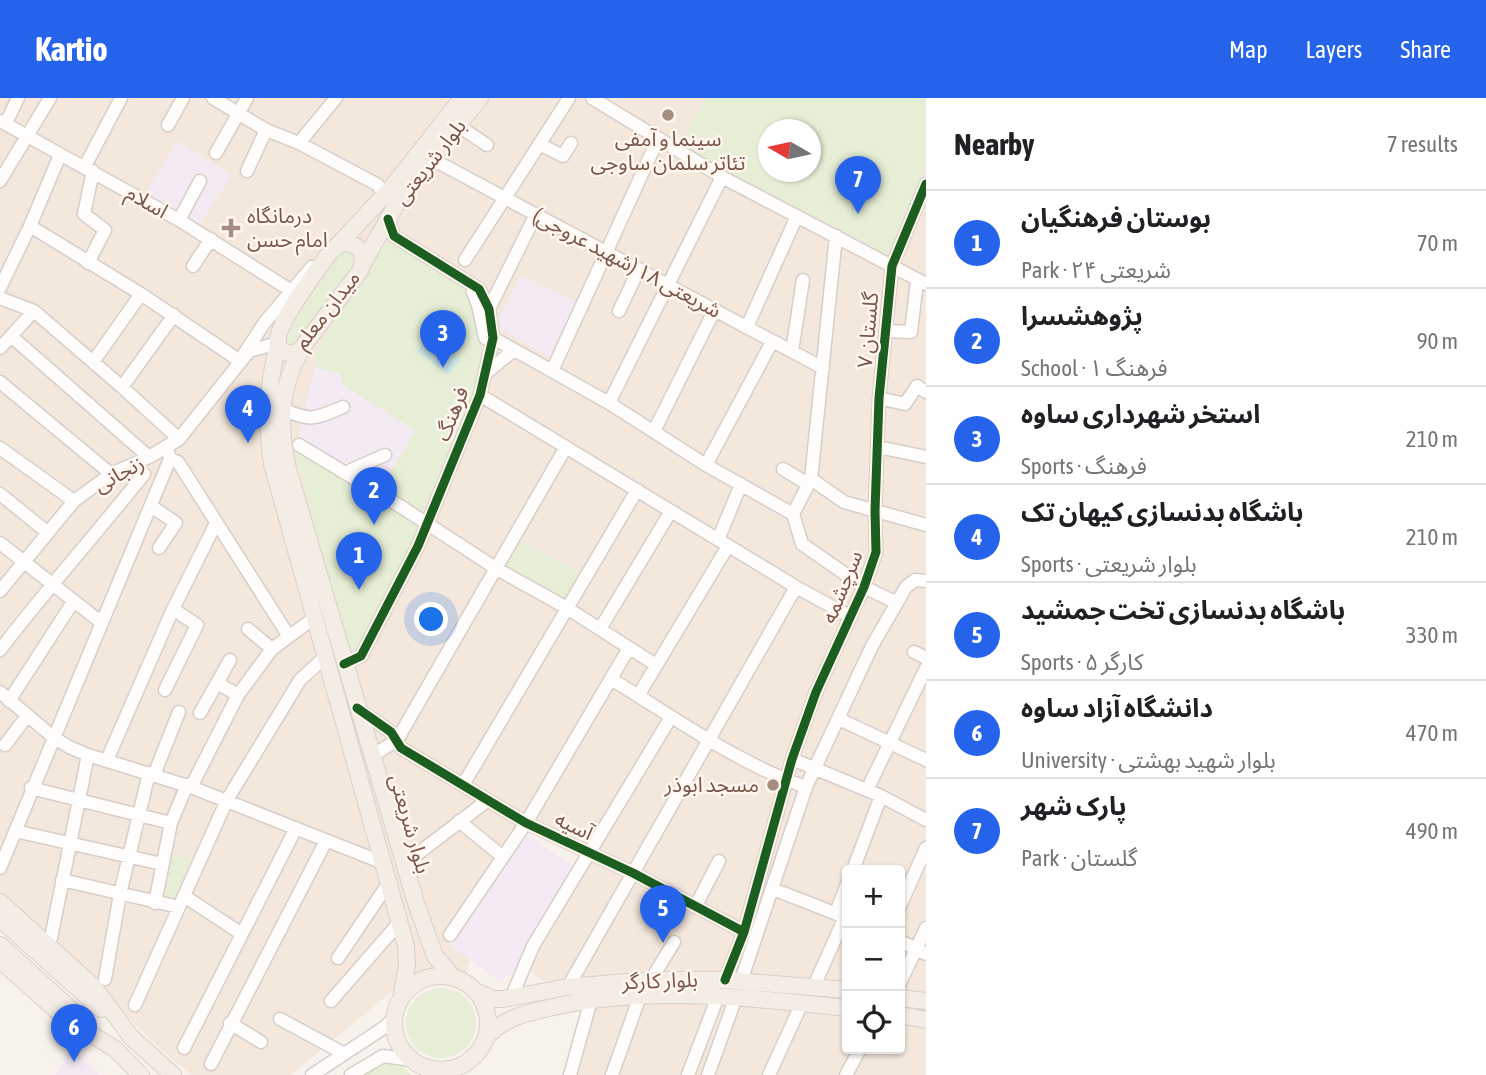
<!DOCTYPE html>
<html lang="en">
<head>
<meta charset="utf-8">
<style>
	body { margin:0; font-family:"Asap Condensed","Noto Sans Arabic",sans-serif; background:#f6f6f6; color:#202124 }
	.controls { position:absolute; right:21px; bottom:21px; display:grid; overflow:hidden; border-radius:7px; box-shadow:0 2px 5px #0004 }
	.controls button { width:63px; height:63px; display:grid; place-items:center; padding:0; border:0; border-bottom:2px solid #e0e0e0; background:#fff; color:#202124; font:35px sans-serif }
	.compass { position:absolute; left:758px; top:21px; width:63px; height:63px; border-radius:50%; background:#fff; box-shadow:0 2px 5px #0004; rotate:279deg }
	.you { position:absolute; left:432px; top:522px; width:24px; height:24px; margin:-18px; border:5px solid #fff; border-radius:50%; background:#1a73e8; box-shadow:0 0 0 10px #1a73e833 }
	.badge { display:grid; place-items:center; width:46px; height:46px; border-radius:50%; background:#2563eb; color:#fff; font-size:23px; font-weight:700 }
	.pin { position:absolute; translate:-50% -58px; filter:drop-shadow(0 2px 4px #0008) }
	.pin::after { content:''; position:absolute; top:37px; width:24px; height:21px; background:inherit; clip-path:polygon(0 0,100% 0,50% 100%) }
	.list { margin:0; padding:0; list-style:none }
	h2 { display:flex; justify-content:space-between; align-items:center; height:91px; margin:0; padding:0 28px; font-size:30px }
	h2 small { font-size:23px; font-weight:400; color:#757577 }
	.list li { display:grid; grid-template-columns:46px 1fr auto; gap:21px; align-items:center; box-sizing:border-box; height:98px; padding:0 28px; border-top:2px solid #e0e0e0 }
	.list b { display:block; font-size:26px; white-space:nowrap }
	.list p { margin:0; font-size:23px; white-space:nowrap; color:#757577 }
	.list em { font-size:23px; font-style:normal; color:#757577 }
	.icon { flex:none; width:38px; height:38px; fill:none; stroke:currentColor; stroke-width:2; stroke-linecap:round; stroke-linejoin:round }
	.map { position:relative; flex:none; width:926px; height:977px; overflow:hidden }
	header { display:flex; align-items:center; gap:42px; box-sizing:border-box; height:98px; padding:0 35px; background:#2563eb; color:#fff }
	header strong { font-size:33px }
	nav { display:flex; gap:38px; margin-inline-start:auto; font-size:24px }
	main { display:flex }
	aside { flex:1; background:#fff }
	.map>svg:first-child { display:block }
	.residential { fill:#f4e7dc; fill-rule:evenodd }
	.education { fill:#f4eaf4 }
	.green { fill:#e6efd6; fill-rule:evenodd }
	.water { fill:#cdeaea }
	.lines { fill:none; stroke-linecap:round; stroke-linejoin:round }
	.minor-casing { stroke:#d7cec9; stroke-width:15 }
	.major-casing { stroke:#dacfc9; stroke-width:18 }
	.minor { stroke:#fefdfc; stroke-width:12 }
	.major { stroke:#f3ede6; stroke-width:16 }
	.cycleway-casing { stroke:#fff7ef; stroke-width:13 }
	.cycleway { stroke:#1b5e20; stroke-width:9 }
	.poi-dot { fill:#a58d82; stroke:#fff7ef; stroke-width:2.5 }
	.labels { text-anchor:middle; stroke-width:5; stroke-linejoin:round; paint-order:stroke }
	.poi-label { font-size:21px; fill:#795649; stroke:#fff7ef }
	.street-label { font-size:21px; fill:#795649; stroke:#fff7ef }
</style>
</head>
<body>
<header>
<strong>Kartio</strong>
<nav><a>Map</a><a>Layers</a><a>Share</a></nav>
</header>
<main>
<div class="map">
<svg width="926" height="977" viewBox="0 0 926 977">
	<rect width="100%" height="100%" fill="#f8f2ec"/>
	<path class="residential" d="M0,0H926V977H563L582,911L528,872L584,757L519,728L465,876L396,890L291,977H191L164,954L0,796ZM768,32H810V74H768ZM847,772H900V951H847Z"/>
	<path class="education" d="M178,43L232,77L198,128L146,94Z
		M521,178L577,204L549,259L502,232L499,221Z
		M315,269L341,276L416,333L380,390L297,340Z
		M528,737L576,770L512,876L499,883L448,846Z
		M71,950L100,977H56Z"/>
	<path class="green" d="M704,0H926V69L890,159L681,48ZM768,32H810V74H768Z
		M395,143L467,191C509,263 451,350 420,417L380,390L416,333L343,287L341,276L315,269L316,255L381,148Z
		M341,152L354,153L357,165L297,248L289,251L283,241L300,207Z
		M300,353L413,421L418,429L358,556H347L296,356Z
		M519,442L582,477L566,506L502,470Z
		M169,756L195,762L176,806L160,802Z
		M406 925a35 35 0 1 1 70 0a35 35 0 1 1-70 0Z
		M386,965L402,967L411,977H364Z"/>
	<path class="water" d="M429,237L460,261L448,277L417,253Z"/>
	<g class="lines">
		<defs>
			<path id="minor" d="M213,0L266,32L299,45L378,87L384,98
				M592,0L722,79L926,186
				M0,23L179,122L290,192
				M6,25L18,0
				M168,27L183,0
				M457,27L487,47
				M299,45L336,0
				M539,46L563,58L571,45
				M216,55L247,0
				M430,60L823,270
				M85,68L121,0
				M247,73L266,32
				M0,83L50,0
				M179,122L200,83
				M30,128L141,196L240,263
				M465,162L569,0
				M88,165L105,132L84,116L93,73
				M193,168L211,141
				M0,190L30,128L60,57
				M473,194L478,207L485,240
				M0,200L34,213L122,289L179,341
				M489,211L536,116
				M619,213L639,171
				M747,229L797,118
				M885,233L911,234L917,183
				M11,238L149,359
				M493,240L609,305L706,367L793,416
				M0,250L34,213
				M792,253L803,182
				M244,256L265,224L312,169
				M93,264L141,196
				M552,273L658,41
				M486,275L514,252
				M0,284L111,376
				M122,289L174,217
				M480,297L796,489L851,519
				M879,300L905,306L917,288L926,294
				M609,305L722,79
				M282,311C312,324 314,321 343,309
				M654,333L715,211
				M299,347L403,410L497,471L567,510L656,567
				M878,349L926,359
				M0,350L74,403
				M168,354L170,361L178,364L288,537
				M706,367L772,244
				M783,371L808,386
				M350,377L351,372L385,357
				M811,381L844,404L926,427
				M0,396L47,434
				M151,408L176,425L159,450
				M793,416L811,381L836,138
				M793,416L802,446L864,489L897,505
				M718,442L741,386
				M0,445L102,525
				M0,493L74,403L111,376L149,359L179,341L249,253L278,245
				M248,531L272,551
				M600,531L671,413
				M0,552C46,492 97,435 144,376
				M914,554L926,560
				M230,562L217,585L238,597
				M344,566L361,558L418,448L480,297L493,240L489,211L479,191L394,138L388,121
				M611,581C674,619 736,665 806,689
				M165,592L197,527L173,511
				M0,594L53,639L69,649L88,657L191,689L381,764
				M638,598L728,448
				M9,603L73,504
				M359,612L391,634L401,650L526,725L633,775L744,834
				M200,615L217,585
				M839,621L926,662
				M5,647L27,618
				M372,658L397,642L566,349
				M792,661L881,698L926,722
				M107,662L173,511L216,425
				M154,677L179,614
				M463,687L637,392
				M191,689L238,597L272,551L314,520
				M31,690L171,725
				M867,692L926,570
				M459,723L503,759
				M15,733L162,766
				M403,767L488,702
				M0,770L170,361
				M853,772L881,698
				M62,782L179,809
				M773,791L847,820
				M184,798L242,836
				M155,805L171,725L187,687
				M900,808L926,750
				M695,809L719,763
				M836,815L847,786
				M450,837L526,725L629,550
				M51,840L88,657
				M900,843L926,856
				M338,860L388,786
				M105,881L120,796L149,675
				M651,882L674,844
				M725,882L744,834L792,661L816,594L864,489L876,454L875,413L879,300L892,168L926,86
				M741,883L806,689L872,548L906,489L915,482L926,483
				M900,885L926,830
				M814,888L845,819
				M568,889L796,489
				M511,900L533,848L671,619
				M331,903L399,825
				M135,907L227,702L300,582L325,559
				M280,921L343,955
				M230,925L261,944
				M184,950L296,730
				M211,966L326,743
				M312,977L382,931L395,920
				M351,977L383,958L412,962
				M570,977L591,902
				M612,977L640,898
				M688,977L718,898
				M708,977L736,899
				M769,977L802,905
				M846,977L860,951"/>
			<path id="major" d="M342,145C360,144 367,158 360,173L301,251L293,256L283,254C280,250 278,249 278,244C276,225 319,170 331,153Z
				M337,148L392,89L462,0
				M362,167L400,100L480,0
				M278,247C267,286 266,326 272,366L406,848L407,867L401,901
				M301,251C279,294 278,325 288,371L416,805L435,858L454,880
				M0,804L94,889L131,939L173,977
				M0,821L101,911
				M0,847L87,926
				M0,862L66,921L115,951L141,977
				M394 925a47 47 0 1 1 94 0a47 47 0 1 1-94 0Z
				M475,893L494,901H503L568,889L651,882H725L847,892
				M900,900L926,903
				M900,917L926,922
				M486,939C505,919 527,915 553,909C651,888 749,899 847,910"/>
		</defs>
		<use href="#minor" class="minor-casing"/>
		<use href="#major" class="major-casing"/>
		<use href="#minor" class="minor"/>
		<use href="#major" class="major"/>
		<defs>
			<path id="cycleway" d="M344,566L361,558L418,448L480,297L493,240L489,211L479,191L394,138L388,121
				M357,610L391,634L401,650L526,725L633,775L744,834
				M725,882L744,834L792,661L816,594L864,489L876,454L875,413L879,300L892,168L926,86"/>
		</defs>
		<use href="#cycleway" class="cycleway-casing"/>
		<use href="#cycleway" class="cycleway"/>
	</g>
	<g class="poi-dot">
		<circle cx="668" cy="17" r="7"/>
		<path d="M227.5 119.5h7v7h7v7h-7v7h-7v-7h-7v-7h7z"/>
		<circle cx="773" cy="687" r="7"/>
	</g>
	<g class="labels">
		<g class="poi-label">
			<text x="668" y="48">سینما و آمفی<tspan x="668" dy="24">تئاتر سلمان ساوجی</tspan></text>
			<text x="247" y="125" text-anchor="start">درمانگاه<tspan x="247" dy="24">امام حسن</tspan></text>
			<text x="759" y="694" text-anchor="end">مسجد ابوذر</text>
		</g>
		<g class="street-label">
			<text transform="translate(430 64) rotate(-52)" y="7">بلوار شریعتی</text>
			<text transform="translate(147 104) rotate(30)" y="7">اسلام</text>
			<text transform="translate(627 165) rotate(28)" y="7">شریعتی ۱۸ (شهید عروجی)</text>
			<text transform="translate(327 212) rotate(-52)" y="7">میدان معلم</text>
			<text transform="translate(868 232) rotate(-85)" y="7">گلستان ۷</text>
			<text transform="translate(452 316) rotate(-68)" y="7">فرهنگ</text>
			<text transform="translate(119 376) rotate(-29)" y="7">زنجانی</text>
			<text transform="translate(842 489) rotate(-68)" y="7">سرچشمه</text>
			<text transform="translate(410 726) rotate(74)" y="7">بلوار شریعتی</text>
			<text transform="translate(574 728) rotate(25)" y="7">آسیه</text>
			<text transform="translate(660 883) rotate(-2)" y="7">بلوار کارگر</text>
		</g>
	</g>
</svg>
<div class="controls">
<button>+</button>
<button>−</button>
<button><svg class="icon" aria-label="locate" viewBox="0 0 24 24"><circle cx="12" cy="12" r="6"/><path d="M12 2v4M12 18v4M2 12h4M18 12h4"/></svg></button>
</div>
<svg class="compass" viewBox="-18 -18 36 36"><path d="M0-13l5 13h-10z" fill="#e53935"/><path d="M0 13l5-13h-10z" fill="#757577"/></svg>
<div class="you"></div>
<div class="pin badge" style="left:359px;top:492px">1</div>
<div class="pin badge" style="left:374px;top:427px">2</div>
<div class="pin badge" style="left:443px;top:270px">3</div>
<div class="pin badge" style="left:248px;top:345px">4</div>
<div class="pin badge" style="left:663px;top:845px">5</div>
<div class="pin badge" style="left:74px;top:964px">6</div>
<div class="pin badge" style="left:858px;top:116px">7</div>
</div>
<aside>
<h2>Nearby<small>7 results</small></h2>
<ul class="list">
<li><span class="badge">1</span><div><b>بوستان فرهنگیان</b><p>Park · شریعتی ۲۴</p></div><em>70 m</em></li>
<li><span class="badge">2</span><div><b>پژوهشسرا</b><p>School · فرهنگ ۱</p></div><em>90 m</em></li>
<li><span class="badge">3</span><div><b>استخر شهرداری ساوه</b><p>Sports · فرهنگ</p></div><em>210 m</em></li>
<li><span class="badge">4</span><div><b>باشگاه بدنسازی کیهان تک</b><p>Sports · بلوار شریعتی</p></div><em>210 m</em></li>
<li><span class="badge">5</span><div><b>باشگاه بدنسازی تخت جمشید</b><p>Sports · کارگر ۵</p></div><em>330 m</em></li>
<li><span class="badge">6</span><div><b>دانشگاه آزاد ساوه</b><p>University · بلوار شهید بهشتی</p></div><em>470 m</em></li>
<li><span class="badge">7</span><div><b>پارک شهر</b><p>Park · گلستان</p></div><em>490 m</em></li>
</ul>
</aside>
</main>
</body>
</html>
